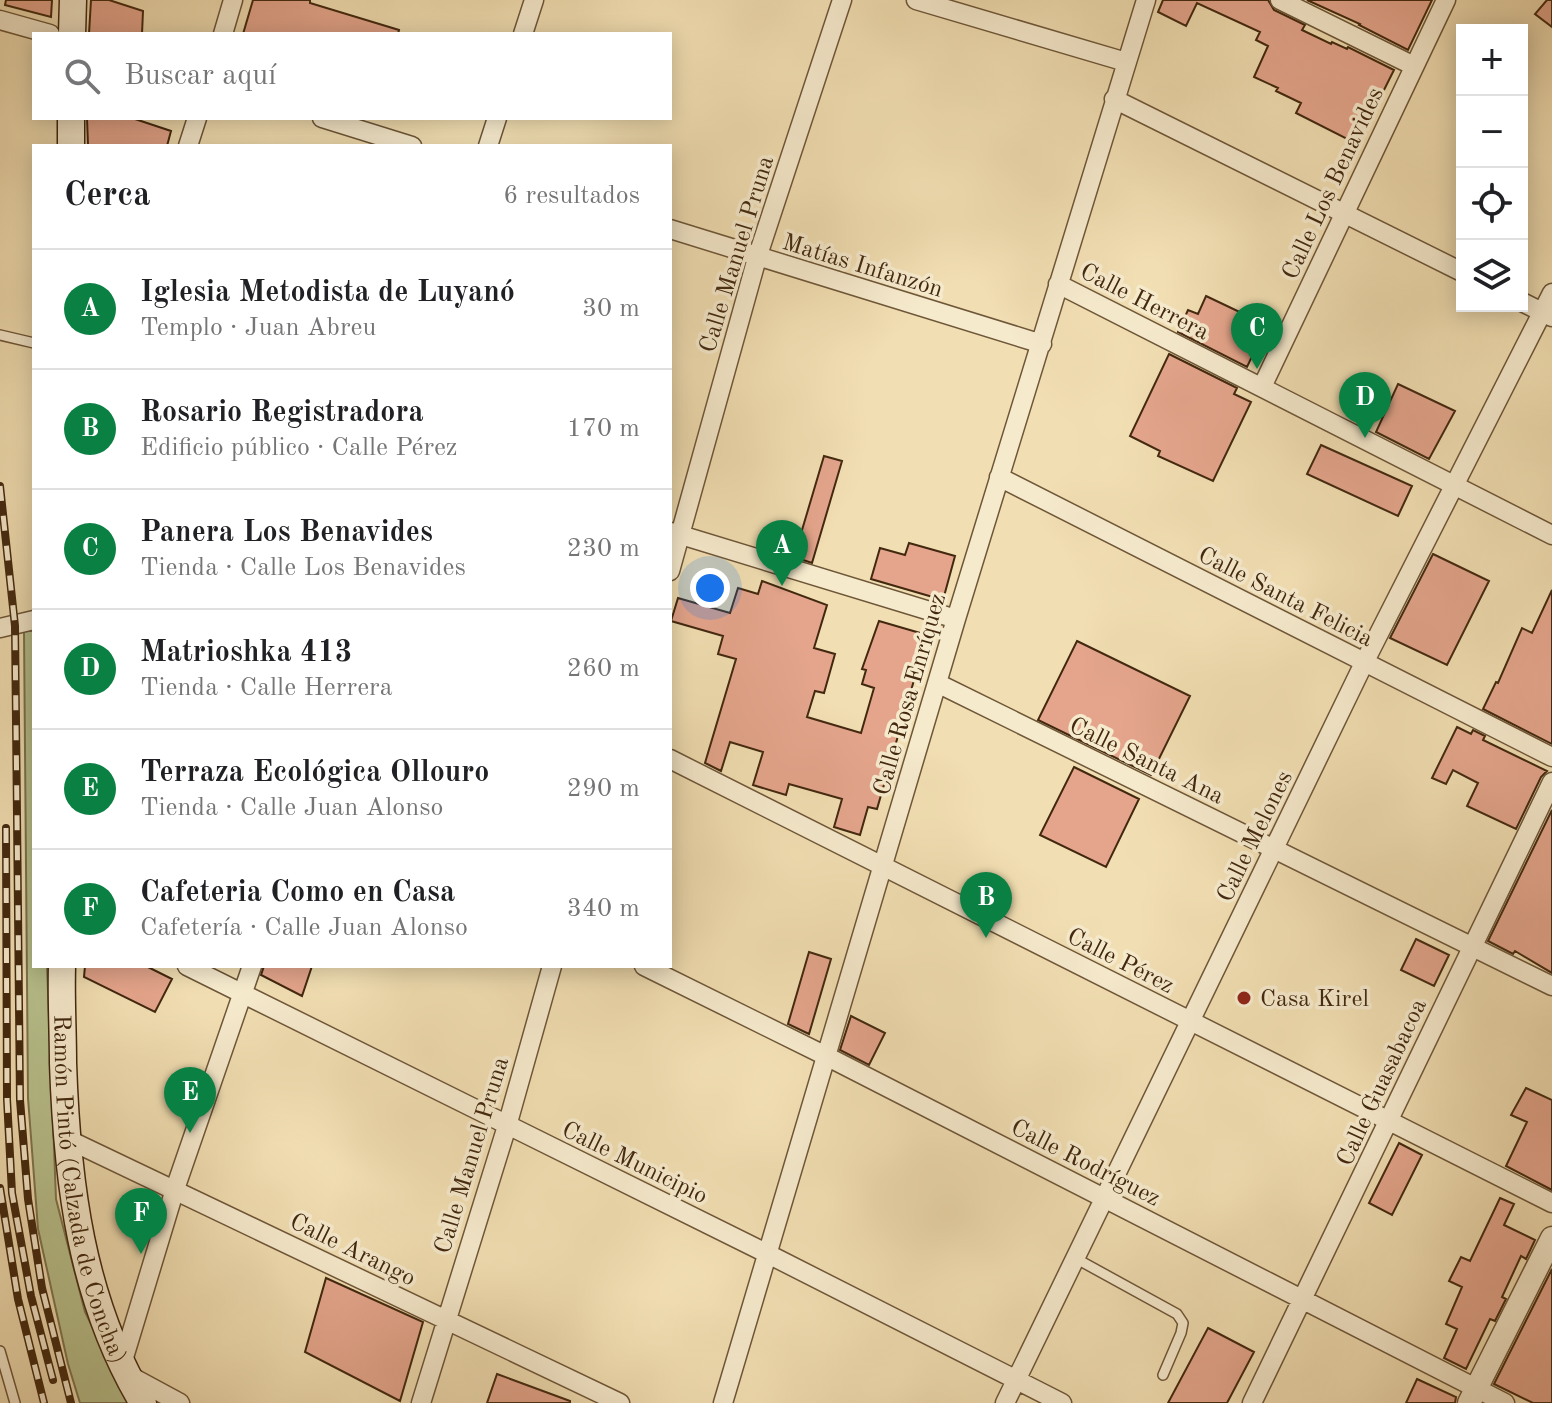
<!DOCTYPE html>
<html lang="es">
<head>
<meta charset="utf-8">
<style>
	body { margin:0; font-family:"Old Standard TT",serif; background:#f2f2f2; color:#202124 }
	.controls { position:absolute; right:24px; top:24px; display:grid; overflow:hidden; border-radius:0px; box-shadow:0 4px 20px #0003 }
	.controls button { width:72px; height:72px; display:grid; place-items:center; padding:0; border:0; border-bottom:2px solid #e0e0e0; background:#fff; color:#202124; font:40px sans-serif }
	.you { position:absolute; left:710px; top:588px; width:28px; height:28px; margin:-20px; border:6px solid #fff; border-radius:50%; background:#1a73e8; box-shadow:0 0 0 12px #1a73e833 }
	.badge { display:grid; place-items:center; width:52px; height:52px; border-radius:50%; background:#0b8043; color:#fff; font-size:26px; font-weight:700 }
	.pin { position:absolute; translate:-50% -66px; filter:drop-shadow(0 2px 4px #0008) }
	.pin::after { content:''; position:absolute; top:42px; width:28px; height:24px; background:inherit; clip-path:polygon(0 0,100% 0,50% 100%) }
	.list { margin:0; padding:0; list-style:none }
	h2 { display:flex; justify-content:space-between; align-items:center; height:104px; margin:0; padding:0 32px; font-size:34px }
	h2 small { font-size:26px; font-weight:400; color:#757577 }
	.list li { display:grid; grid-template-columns:52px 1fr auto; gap:24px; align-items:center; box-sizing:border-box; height:120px; padding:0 32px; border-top:2px solid #e0e0e0 }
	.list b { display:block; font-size:30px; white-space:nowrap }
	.list p { margin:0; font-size:26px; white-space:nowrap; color:#757577 }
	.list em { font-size:26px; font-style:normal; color:#757577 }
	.icon { flex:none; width:44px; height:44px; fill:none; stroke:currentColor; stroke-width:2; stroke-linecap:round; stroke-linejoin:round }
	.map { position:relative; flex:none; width:1552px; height:1403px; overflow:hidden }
	.search { position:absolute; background:#fff; box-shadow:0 4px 20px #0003; left:32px; top:32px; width:640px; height:88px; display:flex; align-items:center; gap:20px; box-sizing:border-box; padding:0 28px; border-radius:0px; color:#757577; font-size:30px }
	.panel { position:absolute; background:#fff; box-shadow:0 4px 20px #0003; left:32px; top:144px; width:640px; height:824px; border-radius:0px }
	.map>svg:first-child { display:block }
	.green { fill:#b8c18d; stroke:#7d744e; stroke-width:2 }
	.building { fill:#e4a58c; stroke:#42280f; stroke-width:2 }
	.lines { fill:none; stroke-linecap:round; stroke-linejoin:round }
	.service-casing { stroke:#6e5638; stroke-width:12 }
	.minor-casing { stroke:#6e5638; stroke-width:21 }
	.tertiary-casing { stroke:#6e5638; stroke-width:25 }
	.secondary-casing { stroke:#42280f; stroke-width:29 }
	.service { stroke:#f6eacd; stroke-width:9 }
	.minor { stroke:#f6eacd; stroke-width:18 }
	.tertiary { stroke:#f6eacd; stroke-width:22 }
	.secondary { stroke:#f6eacd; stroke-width:26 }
	.rail-casing { stroke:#42280f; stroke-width:8 }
	.rail { stroke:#f6eacd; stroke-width:5; stroke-dasharray:15; stroke-linecap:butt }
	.poi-dot { fill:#8f2418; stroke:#f6eacd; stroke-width:3 }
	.labels { text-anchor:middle; stroke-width:7; stroke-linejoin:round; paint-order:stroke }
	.street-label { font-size:24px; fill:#42280f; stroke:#f6eacd }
	.poi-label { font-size:24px; fill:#42280f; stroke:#f6eacd; text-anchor:start }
</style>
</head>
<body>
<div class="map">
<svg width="1552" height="1403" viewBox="0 0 1552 1403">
	<rect width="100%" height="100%" fill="#f1deb2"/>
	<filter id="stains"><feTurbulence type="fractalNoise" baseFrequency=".0025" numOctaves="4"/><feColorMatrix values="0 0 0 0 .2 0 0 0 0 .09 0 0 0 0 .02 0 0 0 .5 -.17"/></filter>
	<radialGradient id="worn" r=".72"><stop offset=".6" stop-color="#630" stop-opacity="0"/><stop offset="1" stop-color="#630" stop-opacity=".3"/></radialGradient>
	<path class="green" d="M24,631H34V966H47L56,1199L85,1312L130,1403H80L68,1364L38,1229L28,1098Z"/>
	<path class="building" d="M6,0H52L51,17L5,5Z
		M91,0H109L143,11L142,34H89Z
		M253,0H310V3L399,30L398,34H243Z
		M1163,0H1268L1274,10L1305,25L1302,30L1331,44L1332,42L1347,49L1348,47L1394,70L1357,144L1296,113L1301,103L1276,91L1278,88L1254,77L1268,46L1256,40L1260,32L1197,3L1186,26L1158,12Z
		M1307,0H1432L1408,50L1359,25L1360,24Z
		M1547,0H1552V27L1535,14Z
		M87,118H132L171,131L167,146H88Z
		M1206,296L1267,325L1247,367L1178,332L1188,310L1198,314Z
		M1169,354L1237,388L1234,394L1251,402L1213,481L1158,456L1160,451L1130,436Z
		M1398,384L1455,411L1429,459L1376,432Z
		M1321,445L1412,486L1398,516L1307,474Z
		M824,456L842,461L812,563L794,557Z
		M909,543L955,556L943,600L871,579L880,548L905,555Z
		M1433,554L1489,581L1447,665L1390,638Z
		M762,581L827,605L814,648L835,654L824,693L815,691L807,717L861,733L874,688L862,684L866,670L862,669L879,621L927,635L877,809L868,807L860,835L834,827L842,799L789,784L786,795L753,785L763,752L730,742L721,771L705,763L736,659L718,654L723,636L671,621L678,598L730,613L738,588L758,594Z
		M1552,590V744L1483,709L1496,682L1498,683L1522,628L1532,633Z
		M1077,641L1190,696L1151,775L1038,720Z
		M1457,727L1471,734L1473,730L1485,736L1483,740L1547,771L1541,777L1516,829L1467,806L1478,783L1453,770L1446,784L1432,778Z
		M1074,767L1139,799L1106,867L1040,835Z
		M1552,810V973L1515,951L1513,954L1488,941Z
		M1416,939L1449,955L1434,986L1401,970Z
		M809,952L831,959L809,1034L788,1024Z
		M85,966H146L172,979L155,1012L84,977Z
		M264,966H312L302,996L261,975Z
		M851,1016L885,1033L869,1065L840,1050Z
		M1526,1088L1552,1100V1190L1506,1166L1527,1122L1511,1115Z
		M1399,1143L1422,1155L1392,1215L1369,1203Z
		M1500,1198L1514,1204L1504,1225L1535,1240L1526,1259L1521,1256L1502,1297L1506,1299L1495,1321L1490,1319L1466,1369L1444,1358L1457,1329L1446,1324L1462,1287L1449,1281L1461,1257L1470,1261Z
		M1552,1269V1403H1533L1494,1384Z
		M326,1278L423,1322L400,1401L305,1352Z
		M1208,1328L1254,1352L1227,1403H1168Z
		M497,1374L570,1401V1403H487Z
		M1417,1379L1456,1397L1455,1403H1406Z"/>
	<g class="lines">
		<defs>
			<path id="service" d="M0,335L34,343
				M1075,1258L1177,1314L1183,1323L1181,1333L1163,1375
				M0,1351L15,1403"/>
			<path id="minor" d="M916,0L1126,62
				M1280,0L1414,66
				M0,20L50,34
				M223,34L233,0
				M523,34L534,0
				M1114,99L1462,272
				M322,118L412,146
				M188,146L197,118
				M488,146L497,118
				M670,229L1042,344
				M1058,284L1552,535
				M1522,302L1552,317
				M1262,387L1446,0
				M999,477L1552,757
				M671,532L956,619
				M670,571L757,258L842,0
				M0,628L34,620
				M937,683L1552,986
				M670,759L1552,1203
				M187,966L766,1253L1062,1403
				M644,966L826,1056L1505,1403
				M65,1138L620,1403
				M122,1364L175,1189L252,966
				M130,1376L180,1403
				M421,1403L507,1126L552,966
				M723,1403L956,619L1146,0
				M1005,1403L1364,663L1552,293
				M1252,1403L1552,782"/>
			<path id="tertiary" d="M1469,1403L1552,1238"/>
			<g id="secondary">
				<path d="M72,34L73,0"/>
				<path d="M71,146V118"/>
				<path id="s1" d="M62,966C61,998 63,1031 63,1063C67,1182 81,1300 143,1403"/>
			</g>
		</defs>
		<use href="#service" class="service-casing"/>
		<use href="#minor" class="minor-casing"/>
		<use href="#tertiary" class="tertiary-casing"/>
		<use href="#secondary" class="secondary-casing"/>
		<use href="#service" class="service"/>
		<use href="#minor" class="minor"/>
		<use href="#tertiary" class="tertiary"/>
		<use href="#secondary" class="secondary"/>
		<defs>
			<path id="rail" d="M0,486L15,626L20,1100L28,1199L42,1288L71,1403
				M6,828L7,1099L12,1193L31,1296L53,1380
				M0,1188L18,1299L44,1403"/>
		</defs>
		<use href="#rail" class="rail-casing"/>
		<use href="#rail" class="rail"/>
	</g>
	<circle class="poi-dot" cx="1244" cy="998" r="8"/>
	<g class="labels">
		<g class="street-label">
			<text transform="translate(1332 183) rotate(-65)" y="8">Calle Los Benavides</text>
			<text transform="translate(736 254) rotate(-73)" y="8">Calle Manuel Pruna</text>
			<text transform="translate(863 265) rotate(17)" y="8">Matías Infanzón</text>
			<text transform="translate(1145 301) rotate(27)" y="8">Calle Herrera</text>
			<text transform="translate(1286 596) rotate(27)" y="8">Calle Santa Felicia</text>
			<text transform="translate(909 694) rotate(-74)" y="8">Calle Rosa Enríquez</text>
			<text transform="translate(1147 760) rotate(26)" y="8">Calle Santa Ana</text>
			<text transform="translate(1254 836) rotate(-64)" y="8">Calle Melones</text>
			<text transform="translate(1121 960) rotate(27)" y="8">Calle Pérez</text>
			<text transform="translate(1381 1082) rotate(-65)" y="8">Calle Guasabacoa</text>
			<text transform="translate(471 1155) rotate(-73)" y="8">Calle Manuel Pruna</text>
			<text transform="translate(635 1162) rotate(26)" y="8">Calle Municipio</text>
			<text transform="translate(1086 1162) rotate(27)" y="8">Calle Rodríguez</text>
			<text dy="8" stroke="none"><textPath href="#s1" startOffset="226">Ramón Pintó (Calzada de Concha)</textPath></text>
			<text transform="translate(353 1249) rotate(26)" y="8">Calle Arango</text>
		</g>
		<g class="poi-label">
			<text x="1260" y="1006">Casa Kirel</text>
		</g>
	</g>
	<rect width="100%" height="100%" filter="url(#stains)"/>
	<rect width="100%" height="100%" fill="url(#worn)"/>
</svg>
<div class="controls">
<button>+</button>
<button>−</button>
<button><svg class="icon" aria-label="locate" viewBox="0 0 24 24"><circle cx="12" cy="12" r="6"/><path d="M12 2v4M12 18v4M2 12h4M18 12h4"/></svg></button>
<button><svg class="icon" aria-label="layers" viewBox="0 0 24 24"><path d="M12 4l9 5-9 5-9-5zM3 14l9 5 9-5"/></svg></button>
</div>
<div class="you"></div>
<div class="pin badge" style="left:782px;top:586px">A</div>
<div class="pin badge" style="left:986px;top:938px">B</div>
<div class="pin badge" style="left:1257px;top:369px">C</div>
<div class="pin badge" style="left:1365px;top:438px">D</div>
<div class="pin badge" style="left:190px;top:1133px">E</div>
<div class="pin badge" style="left:141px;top:1254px">F</div>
<div class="search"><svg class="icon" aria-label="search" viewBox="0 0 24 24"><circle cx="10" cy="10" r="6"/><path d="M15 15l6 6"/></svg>Buscar aquí</div>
<section class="panel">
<h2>Cerca<small>6 resultados</small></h2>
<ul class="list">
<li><span class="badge">A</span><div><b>Iglesia Metodista de Luyanó</b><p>Templo · Juan Abreu</p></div><em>30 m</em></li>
<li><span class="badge">B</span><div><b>Rosario Registradora</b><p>Edificio público · Calle Pérez</p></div><em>170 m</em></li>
<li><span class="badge">C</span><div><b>Panera Los Benavides</b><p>Tienda · Calle Los Benavides</p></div><em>230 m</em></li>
<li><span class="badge">D</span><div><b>Matrioshka 413</b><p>Tienda · Calle Herrera</p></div><em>260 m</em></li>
<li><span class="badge">E</span><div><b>Terraza Ecológica Ollouro</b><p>Tienda · Calle Juan Alonso</p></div><em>290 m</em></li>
<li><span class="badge">F</span><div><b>Cafeteria Como en Casa</b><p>Cafetería · Calle Juan Alonso</p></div><em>340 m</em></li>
</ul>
</section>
</div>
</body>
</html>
